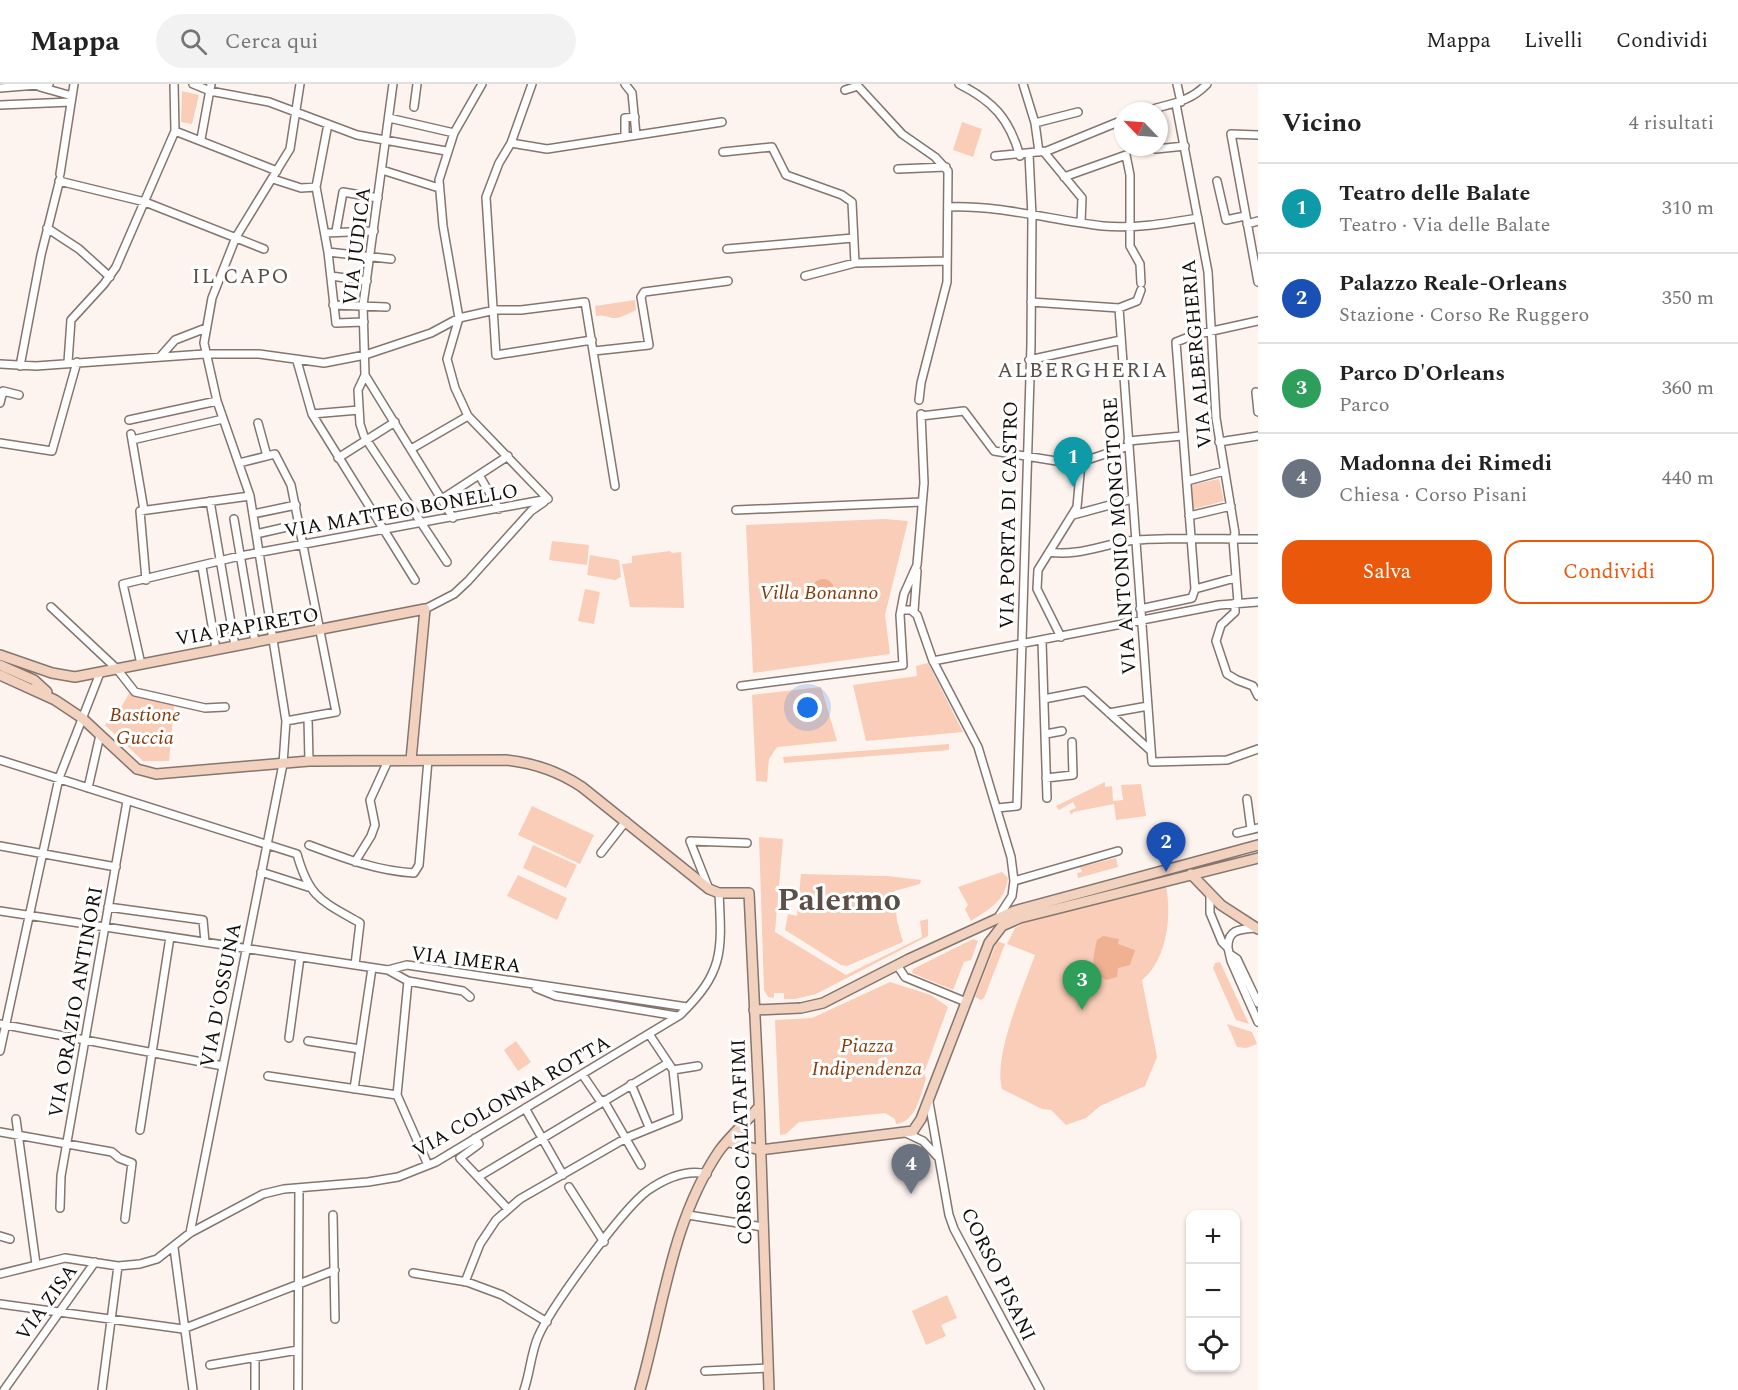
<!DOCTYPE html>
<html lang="it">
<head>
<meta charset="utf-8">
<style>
	body { margin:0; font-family:Spectral,serif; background:#f2f2f2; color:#222 }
	.controls { position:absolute; right:18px; bottom:18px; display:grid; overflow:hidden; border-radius:12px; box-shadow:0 2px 4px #0004 }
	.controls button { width:54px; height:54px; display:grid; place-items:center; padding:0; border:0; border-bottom:2px solid #e0e0e0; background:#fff; color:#222; font:30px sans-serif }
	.compass { position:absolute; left:1114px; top:18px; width:54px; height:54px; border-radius:50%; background:#fff; box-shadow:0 2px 4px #0004; rotate:295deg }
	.you { position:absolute; left:808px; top:624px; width:21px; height:21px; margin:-15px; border:4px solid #fff; border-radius:50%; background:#1a73e8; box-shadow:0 0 0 9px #1a73e833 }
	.badge { display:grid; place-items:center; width:39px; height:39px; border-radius:50%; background:#ea580c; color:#fff; font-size:20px; font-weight:700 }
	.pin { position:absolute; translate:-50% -50px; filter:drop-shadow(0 2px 3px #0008) }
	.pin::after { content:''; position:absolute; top:32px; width:21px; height:18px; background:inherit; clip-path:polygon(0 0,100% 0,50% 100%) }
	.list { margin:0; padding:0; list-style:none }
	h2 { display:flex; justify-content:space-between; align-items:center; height:78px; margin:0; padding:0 24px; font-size:26px }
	h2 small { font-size:20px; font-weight:400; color:#767676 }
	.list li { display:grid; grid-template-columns:39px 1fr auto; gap:18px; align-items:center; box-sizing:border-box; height:90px; padding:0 24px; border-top:2px solid #e0e0e0 }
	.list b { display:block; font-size:22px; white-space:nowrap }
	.list p { margin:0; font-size:20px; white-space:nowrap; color:#767676 }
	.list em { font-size:20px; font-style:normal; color:#767676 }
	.actions { display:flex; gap:12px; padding:18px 24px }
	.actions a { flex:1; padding:14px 0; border:2px solid #ea580c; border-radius:18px; text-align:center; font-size:21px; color:#ea580c }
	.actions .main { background:#ea580c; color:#fff }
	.icon { flex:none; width:33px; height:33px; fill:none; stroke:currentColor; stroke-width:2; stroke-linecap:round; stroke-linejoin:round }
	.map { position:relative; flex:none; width:1258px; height:1306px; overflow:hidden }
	header { display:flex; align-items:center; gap:36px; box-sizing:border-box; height:84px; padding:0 30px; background:#fff; border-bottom:2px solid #e0e0e0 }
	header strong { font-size:28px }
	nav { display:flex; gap:33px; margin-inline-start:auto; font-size:21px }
	.search { width:420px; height:54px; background:#f2f2f2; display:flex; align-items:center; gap:15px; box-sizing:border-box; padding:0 21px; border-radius:33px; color:#767676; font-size:22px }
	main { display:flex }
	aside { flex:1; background:#fff }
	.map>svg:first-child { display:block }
	.green { fill:#f9cdb7 }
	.water { fill:#efb192 }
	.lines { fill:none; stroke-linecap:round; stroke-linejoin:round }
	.street-casing { stroke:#84756e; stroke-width:10 }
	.secondary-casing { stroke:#84756e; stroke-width:12 }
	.street { stroke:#fff; stroke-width:7 }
	.secondary { stroke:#f2d2bf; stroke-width:9 }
	.labels { text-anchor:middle; stroke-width:6; stroke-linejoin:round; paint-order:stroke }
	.street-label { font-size:20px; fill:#140e0b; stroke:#fff }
	.park-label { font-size:20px; font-style:italic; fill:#843b0b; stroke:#fff }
	.neighbourhood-label { font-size:21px; letter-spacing:1.5px; fill:#5d4f48; stroke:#fff }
	.town-label { font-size:32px; font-weight:bold; fill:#5d4f48; stroke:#fff }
</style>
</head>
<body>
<header>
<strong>Mappa</strong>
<div class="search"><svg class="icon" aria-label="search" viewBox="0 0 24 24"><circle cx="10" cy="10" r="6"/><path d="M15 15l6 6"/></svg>Cerca qui</div>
<nav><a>Mappa</a><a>Livelli</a><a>Condividi</a></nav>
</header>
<main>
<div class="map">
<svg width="1258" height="1306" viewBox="0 0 1258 1306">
	<rect width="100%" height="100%" fill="#fef4ef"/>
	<path class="green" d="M182,7L199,11L192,40L181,38Z
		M962,38L982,45L973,73L953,66Z
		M635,216L636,226C629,229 624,233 616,234C608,234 603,230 596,232L595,222Z
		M1219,395L1224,417L1193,425L1191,401Z
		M885,435L908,437L885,531L890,570L753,589L746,441Z
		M552,457L589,461L587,481L549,476Z
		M670,467L672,469L681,468L684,524L630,523L622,480L632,479V472Z
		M590,471L619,476L621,493L615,496L587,491Z
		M585,505L600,508L594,540L578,537Z
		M928,579L963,648L866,657L853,601L917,592L916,582Z
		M821,603L837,657L777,663L769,675L767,698L756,697L752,611Z
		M131,606L174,622L169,677H143L105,641L113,630L116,632Z
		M949,660V666L784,679L783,673Z
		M1105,698V703L1112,702L1113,717L1123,716L1121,701L1141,700L1146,732L1116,736L1114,720L1073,728L1072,731L1069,727L1076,724L1073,718L1059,726L1056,722Z
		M532,722L594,751L580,780L518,751Z
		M759,753L783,755L775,848L846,891L922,853L920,837L928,835V852L816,910L795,915H784V909H774V914L768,913L764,906Z
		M533,761L577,781L566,804L523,784Z
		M1116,774L1118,783L1078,794L1077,789L1082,788L1080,783Z
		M1002,788L1008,794C1005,818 989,825 971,837L965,825L968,821L958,803Z
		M801,790L887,792L921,796L920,800L894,807L897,837L903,858L847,882L841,881L785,846L788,830L797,832Z
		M518,791L567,814L557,836L507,812Z
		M1166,802C1172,832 1167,876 1142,896L1157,973L1145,1002L1100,1022L1086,1034L1066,1041L1051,1026L1042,1025L1002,1005C993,971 1023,905 1035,871L1007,860L1015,844L1024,839Z
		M973,855L978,857L971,876L964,878L953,906L912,889L913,885Z
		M997,857L1005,860L984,914L981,916L975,913Z
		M1220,878L1249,940L1236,936L1213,884L1215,879Z
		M890,898L931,911L948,923L924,989L926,995C920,1012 916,1038 896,1040L895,1035L885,1029L799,1038L786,1050L780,1051L775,936L812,934Z
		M1227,940L1252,948L1257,960L1246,964L1237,963Z
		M516,957L531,978L518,987L504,966Z
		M947,1211L957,1234L941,1241L946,1252L926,1261L912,1227Z"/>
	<path class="water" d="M812 506a11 11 0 1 1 22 0a11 11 0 1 1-22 0Z
		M1103,852L1119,855L1118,860L1135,866L1130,881L1118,884L1117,893L1106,896L1099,892C1090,880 1094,870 1097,856Z"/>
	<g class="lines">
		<defs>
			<path id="street" d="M174,0L175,47L277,87
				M193,0L210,7L269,18L357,51L446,67
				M393,0L363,221L365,291L453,434
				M482,0L454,49L439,96L443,142L459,234L447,275L455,304L468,332L548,415
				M532,0L511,59L499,79L486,113L496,271L592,256
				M625,0L632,9L636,51
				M856,0L902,50L935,73L948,87L947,198L921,299L919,316
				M959,0C993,17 1009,34 1020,72
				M1023,0L1035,39L1039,68
				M1177,0L1181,18
				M40,3L72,12
				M0,4L49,0
				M845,6L858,2
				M1176,20L1208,188L1216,334L1235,449L1233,455L1238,519
				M0,21L71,18
				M414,23L417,0
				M1146,27C1168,20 1189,19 1207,0
				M389,34L454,49
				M1035,39L1078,28
				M328,40L316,103L328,168L336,239L364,238
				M1258,51L1231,50L1258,198
				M625,53V34L635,33
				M201,55L211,0
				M511,59L547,65L722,38
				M1156,65L1185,62
				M723,68L772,63L786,91L842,111L852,118L855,179
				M1044,68L1082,114L1081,139
				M995,72L1047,67L1123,36
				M898,85L946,83
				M382,86L439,104
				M60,90L74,0
				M1064,93L1126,71L1130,91V162L1140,180L1141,199
				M273,95L301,104L316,103
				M59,97L145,118L264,165
				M1217,97L1226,136L1245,132
				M948,123C1000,121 1051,136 1103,142C1134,145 1168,139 1198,134
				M1247,140L1258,137
				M47,144L79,165L110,193
				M336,147L343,108L378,114
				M325,149L374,147
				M727,165L853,154
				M328,168L391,175
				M331,192L367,197
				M805,192L855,179L947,177
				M1031,218L1119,224L1137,217L1141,206
				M333,221L386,223
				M1119,224L1152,678L1227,676L1258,665
				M594,267L649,261L641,213L644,208L728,197
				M160,273L175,256L206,244
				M1029,276L1121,256
				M297,277L312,330L415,496
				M68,278L71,236L104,200L116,183L175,47
				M0,280L36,282L204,270H259L324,279L365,271L431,249L459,234L495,226H521L585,218L615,402
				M20,282L41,171L60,95
				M365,291L358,306L360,340L364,352L447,478
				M1256,308L1258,328
				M0,319L3,307L19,311
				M312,330L359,326
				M921,332L964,327L994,367L1075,380L1129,362
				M129,336L217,317
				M258,339L267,372
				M131,350L144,426
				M132,356L223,335
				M1128,357L1182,352
				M1219,358L1258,352
				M0,359L52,367L77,278
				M411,365L468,332
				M338,374L395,338
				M239,379L275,370L291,401L336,628L286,637
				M479,391L499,425
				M1187,397L1224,387
				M442,415L508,372
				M210,417L235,562
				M736,426L922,418
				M253,430L296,421
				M1073,431L1132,415
				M1189,432L1231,422
				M234,435L255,558
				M256,450L300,440
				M1049,468C1079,473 1105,459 1136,456C1176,453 1218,455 1258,455
				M202,483L216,565
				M146,496L140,427L250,412
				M1195,505L1176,258L1194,251L1258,237
				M1235,519V528L1221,541L1216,557L1227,590L1237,596L1253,602L1258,612
				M51,523L117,585L135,608L205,624L225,623
				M425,525L454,510L468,497L531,427L544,418
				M1140,525L1192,514L1195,505L1235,494
				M901,526H911L917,531L933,577L978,663L1011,773L1014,797L1012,812L999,832
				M914,527L917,487
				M1061,553L1037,505L1038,486L1077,423L1081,379
				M1042,557L1047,714
				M933,577L1219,521L1258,518
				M141,580L123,500L240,472L548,415
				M741,602L903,581L900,531L904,510L917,481L924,399L921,330
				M1044,615L1085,607L1151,667
				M1109,629L1148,622
				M308,634L309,677
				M1046,650L1062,647
				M0,676L297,770C309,814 322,817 360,839L355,881
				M1046,694L1073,691L1072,658
				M88,704L100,651
				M1247,715L1251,745
				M997,724L1017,722L1031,260L1032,132L1029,70
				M1237,749L1258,744
				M309,761C344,774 377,787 414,789L419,781L428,676
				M0,762L116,783
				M601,769L626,737
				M355,778L371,752L375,741L370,716L387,679
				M261,788L308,803
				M1014,797L1118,767
				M709,805L690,757L747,759
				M1210,810V829L1222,858L1228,864L1231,877L1258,938
				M108,823L203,836L205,858
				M0,827L388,886L407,881L687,923
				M1228,864C1227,845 1241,845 1255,844
				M1231,871L1237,875L1258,919
				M897,881L905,893L966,918
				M388,886L408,897L463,907L470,913
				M408,897L397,1011L428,1081
				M536,904L556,912L677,932
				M0,940L223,982
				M289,954L300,873
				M308,957L360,965
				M0,967L59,694L100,589
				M673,986L698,982
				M582,990L599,1015L604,1017L641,1081
				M268,992L397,1011
				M631,1000L649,1043
				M354,1005L372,884
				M929,1018L949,1131L954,1145L1040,1306
				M525,1024L563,1091
				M16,1035L36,1180
				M140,1046L170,853
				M0,1048L112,1068L119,1074L132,1079L125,1135
				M906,1049L923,1057L937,1072
				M475,1054L479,1060L460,1074L508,1125
				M478,1093L668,979
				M569,1103L604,1158
				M60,1124L61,1092L127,717
				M333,1131L335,1235
				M688,1131L763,1143
				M190,1149L283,680L286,637L250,412L217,317L204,259L212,214L236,153L290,65L300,0
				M0,1152L10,1155
				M174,1164L193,1306
				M413,1189L467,1198L502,1211L547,1238
				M0,1190L65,1174L118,1182L140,1180L157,1175L190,1149L263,1110L284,1105L368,1098L398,1093L436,1078L680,931C724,888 722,868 719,809
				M465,1198L480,1160L496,1136L520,1115L626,1054L678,1033L673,986L649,950
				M0,1220L183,1245L335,1186
				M210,1281L298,1266
				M705,1287L768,1284
				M4,1306L95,1178
				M102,1306L118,1182
				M255,1306V1275
				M298,1306L299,1104
				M524,1306C530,1289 531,1269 538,1253C551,1223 622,1126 647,1107C664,1095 686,1085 707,1090"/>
			<path id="secondary" d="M0,571L52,589L75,593L425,525L411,676
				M0,581L34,596L47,608
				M0,591L55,616L82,634L137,685L156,690L309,677L506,676C535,679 558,687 582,703L709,805L719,809H749L759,1015L769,1306
				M1191,790L1221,821L1258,845
				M754,926L801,924L823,919L909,875L1014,827L1258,761
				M729,1058L760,1066L913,1047L921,1035L989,859L1002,842L1020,834L1258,774
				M640,1306C663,1226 671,1138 719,1067C730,1052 747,1037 759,1023"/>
		</defs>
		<use href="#street" class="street-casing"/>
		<use href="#secondary" class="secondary-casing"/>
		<use href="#street" class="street"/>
		<use href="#secondary" class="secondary"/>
	</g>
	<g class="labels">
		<g class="street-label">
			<text transform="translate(356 162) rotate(-83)" y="7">VIA JUDICA</text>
			<text transform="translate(1196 270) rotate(-95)" y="7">VIA ALBERGHERIA</text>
			<text transform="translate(401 426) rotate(-10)" y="7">VIA MATTEO BONELLO</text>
			<text transform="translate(1008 431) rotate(-89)" y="7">VIA PORTA DI CASTRO</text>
			<text transform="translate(1119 452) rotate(-94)" y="7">VIA ANTONIO MONGITORE</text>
			<text transform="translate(247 542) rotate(-10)" y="7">VIA PAPIRETO</text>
			<text transform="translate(466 875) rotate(7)" y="7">VIA IMERA</text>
			<text transform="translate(220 911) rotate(-79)" y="7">VIA D'OSSUNA</text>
			<text transform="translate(75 918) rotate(-80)" y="7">VIA ORAZIO ANTINORI</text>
			<text transform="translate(511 1012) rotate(-30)" y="7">VIA COLONNA ROTTA</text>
			<text transform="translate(741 1058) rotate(-92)" y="7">CORSO CALATAFIMI</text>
			<text transform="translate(999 1190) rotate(64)" y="7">CORSO PISANI</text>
			<text transform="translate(46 1218) rotate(-54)" y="7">VIA ZISA</text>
		</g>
		<g class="park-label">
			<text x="819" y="515">Villa Bonanno</text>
			<text x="145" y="637">Bastione<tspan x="145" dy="23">Guccia</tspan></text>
			<text x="867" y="968">Piazza<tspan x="867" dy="23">Indipendenza</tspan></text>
		</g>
		<g class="neighbourhood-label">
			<text x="241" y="199">IL CAPO</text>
			<text x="1083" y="293">ALBERGHERIA</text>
		</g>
		<g class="town-label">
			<text x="839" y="826">Palermo</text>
		</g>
	</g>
</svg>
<div class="controls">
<button>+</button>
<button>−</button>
<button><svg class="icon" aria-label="locate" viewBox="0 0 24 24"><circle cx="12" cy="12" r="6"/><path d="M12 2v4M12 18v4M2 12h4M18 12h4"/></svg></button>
</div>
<svg class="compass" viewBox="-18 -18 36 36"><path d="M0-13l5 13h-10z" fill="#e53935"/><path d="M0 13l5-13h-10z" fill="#767676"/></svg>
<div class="you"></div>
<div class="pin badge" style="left:1073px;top:403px;background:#0f9aa8">1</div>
<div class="pin badge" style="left:1166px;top:788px;background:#1a4fb4">2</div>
<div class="pin badge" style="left:1082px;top:926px;background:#2e9e5b">3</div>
<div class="pin badge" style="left:911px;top:1110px;background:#6b7280">4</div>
</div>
<aside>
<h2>Vicino<small>4 risultati</small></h2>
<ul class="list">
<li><span class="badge" style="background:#0f9aa8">1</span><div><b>Teatro delle Balate</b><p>Teatro · Via delle Balate</p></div><em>310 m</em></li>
<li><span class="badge" style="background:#1a4fb4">2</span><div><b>Palazzo Reale-Orleans</b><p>Stazione · Corso Re Ruggero</p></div><em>350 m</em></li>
<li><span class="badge" style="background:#2e9e5b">3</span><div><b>Parco D'Orleans</b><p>Parco</p></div><em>360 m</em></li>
<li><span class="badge" style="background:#6b7280">4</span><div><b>Madonna dei Rimedi</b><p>Chiesa · Corso Pisani</p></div><em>440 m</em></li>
</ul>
<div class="actions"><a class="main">Salva</a><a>Condividi</a></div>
</aside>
</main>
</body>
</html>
